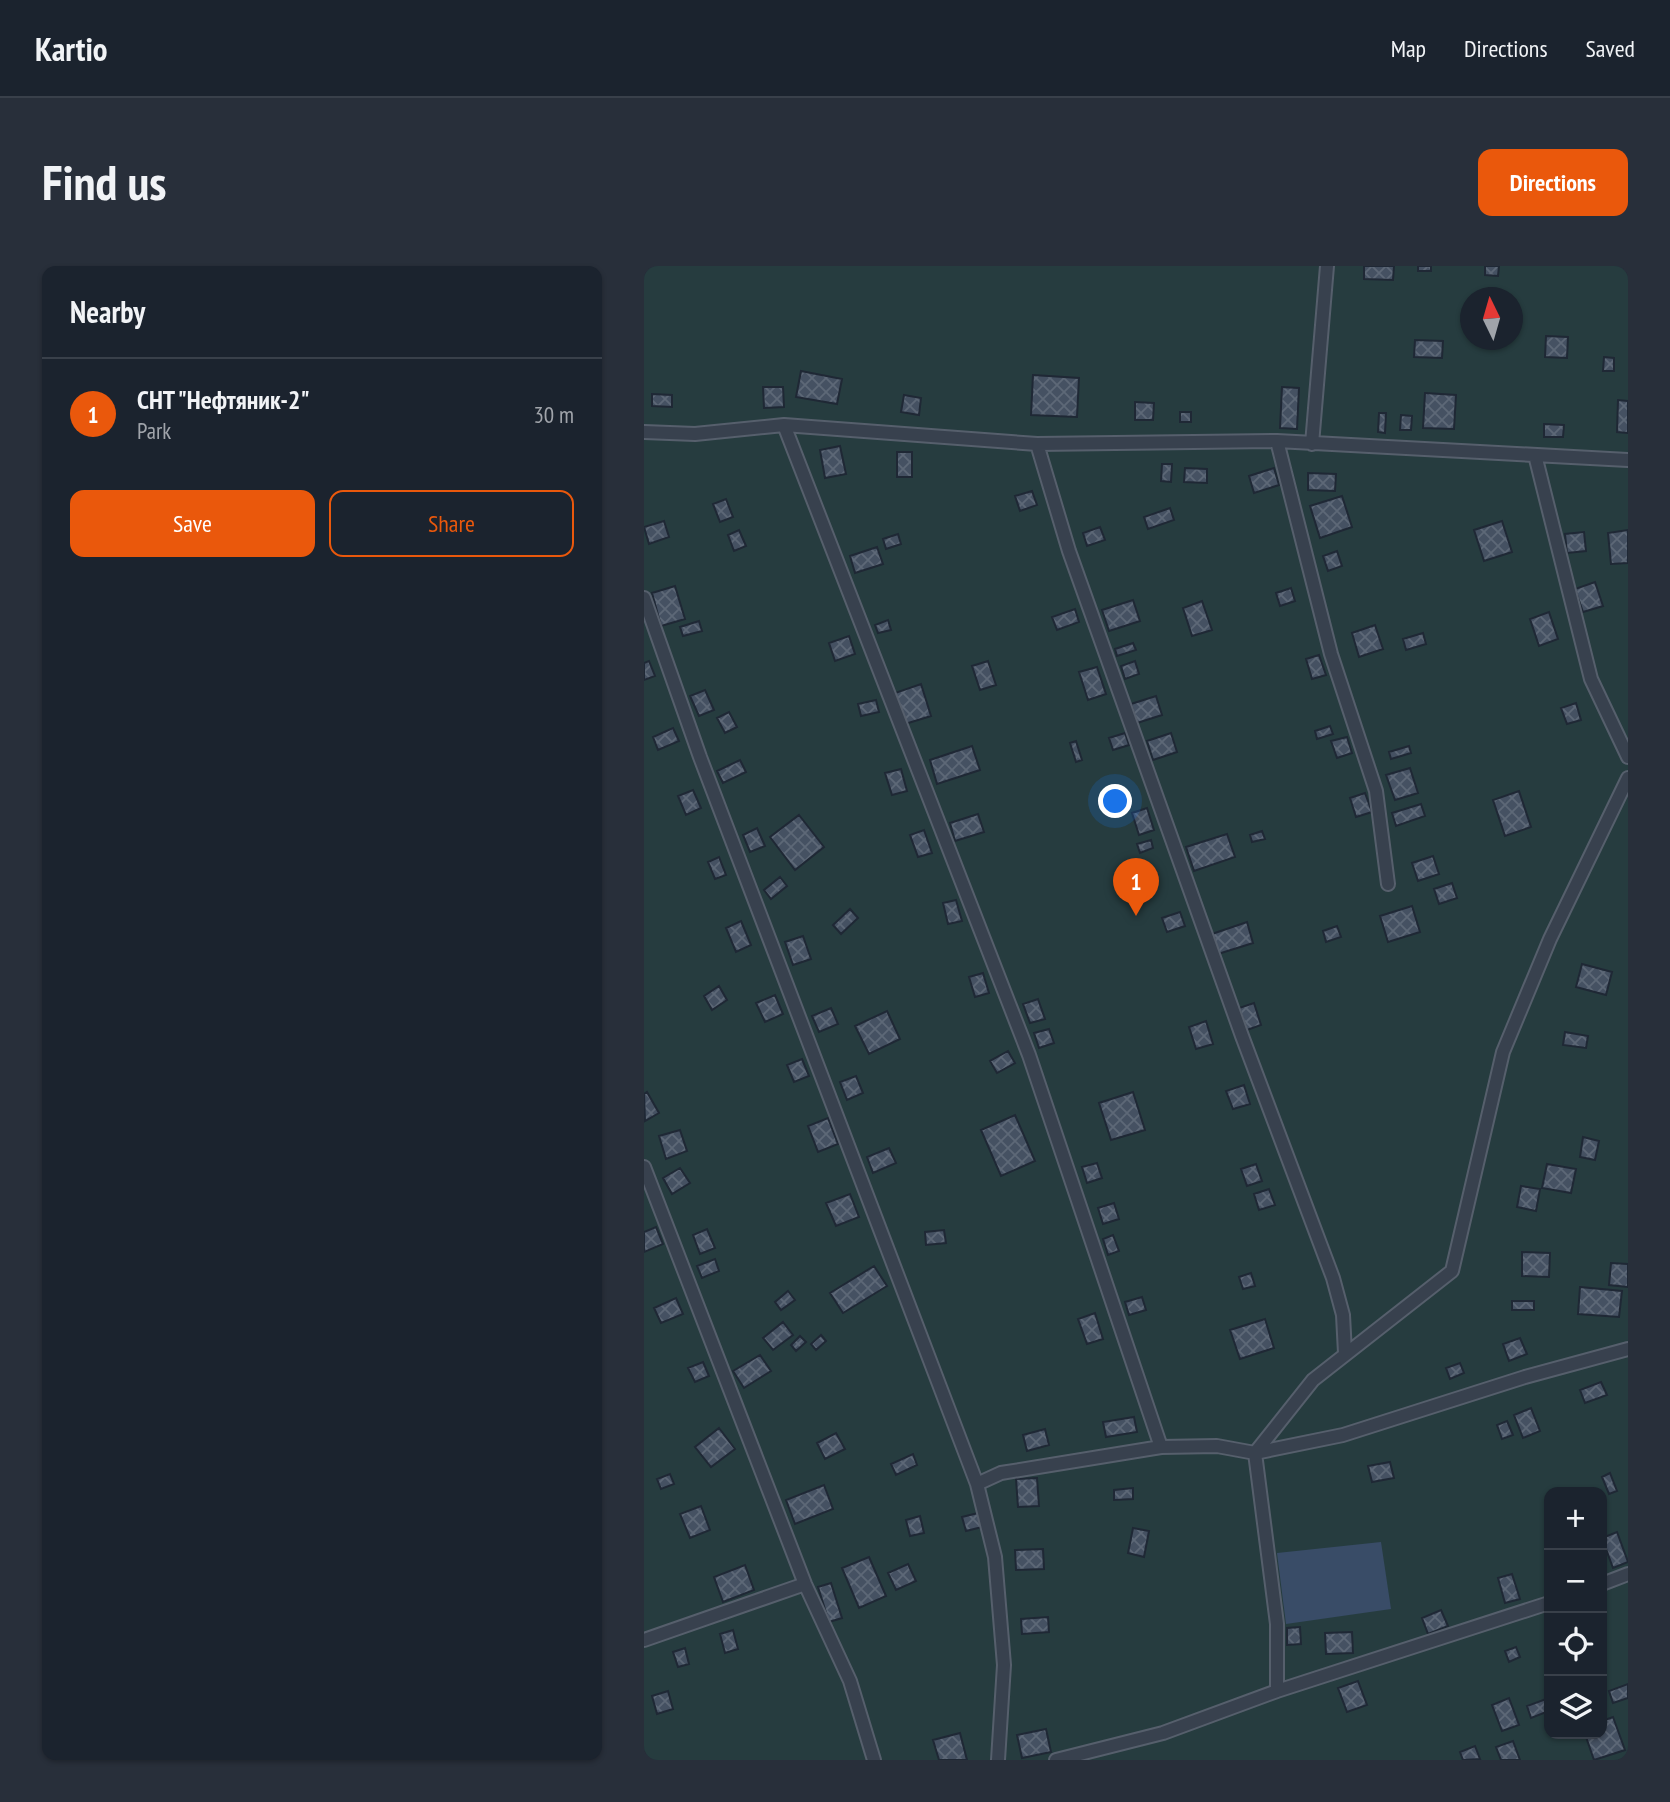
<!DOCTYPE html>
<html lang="en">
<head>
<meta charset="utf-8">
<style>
	body { margin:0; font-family:"PT Sans Narrow",sans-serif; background:#282f3a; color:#f1f3f6 }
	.controls { position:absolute; right:21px; bottom:21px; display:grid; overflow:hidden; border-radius:14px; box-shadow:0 2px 5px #0004 }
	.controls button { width:63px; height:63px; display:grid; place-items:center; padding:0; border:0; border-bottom:2px solid #39404a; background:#1b232e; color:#f1f3f6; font:35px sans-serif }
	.compass { position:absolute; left:816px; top:21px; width:63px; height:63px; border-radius:50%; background:#1b232e; box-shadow:0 2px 5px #0004; rotate:355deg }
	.you { position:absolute; left:472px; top:536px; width:24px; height:24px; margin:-18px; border:5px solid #fff; border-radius:50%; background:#1a73e8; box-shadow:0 0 0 10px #1a73e833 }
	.badge { display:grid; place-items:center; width:46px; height:46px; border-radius:50%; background:#ea580c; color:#fff; font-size:23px; font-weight:700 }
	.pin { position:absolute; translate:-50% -58px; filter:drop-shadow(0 2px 4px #0008) }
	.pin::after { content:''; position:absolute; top:37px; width:24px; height:21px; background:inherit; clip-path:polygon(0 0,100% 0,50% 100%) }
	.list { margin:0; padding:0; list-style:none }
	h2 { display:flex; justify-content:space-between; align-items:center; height:91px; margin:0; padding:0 28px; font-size:30px }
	h2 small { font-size:23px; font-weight:400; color:#a0a4aa }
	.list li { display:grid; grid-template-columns:46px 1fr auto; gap:21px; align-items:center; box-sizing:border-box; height:112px; padding:0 28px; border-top:2px solid #39404a }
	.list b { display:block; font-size:26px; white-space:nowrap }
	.list p { margin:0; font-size:23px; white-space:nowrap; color:#a0a4aa }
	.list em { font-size:23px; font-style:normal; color:#a0a4aa }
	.actions { display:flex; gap:14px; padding:21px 28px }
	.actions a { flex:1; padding:16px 0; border:2px solid #ea580c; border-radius:14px; text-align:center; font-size:24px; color:#ea580c }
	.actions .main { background:#ea580c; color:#fff }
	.icon { flex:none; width:38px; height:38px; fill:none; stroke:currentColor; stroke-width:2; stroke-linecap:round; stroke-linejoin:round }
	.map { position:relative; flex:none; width:984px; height:1494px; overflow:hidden; border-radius:14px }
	header { display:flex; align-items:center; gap:42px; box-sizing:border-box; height:98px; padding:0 35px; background:#1b232e; border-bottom:2px solid #39404a }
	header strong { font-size:33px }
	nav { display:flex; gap:38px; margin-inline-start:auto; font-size:24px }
	.intro { display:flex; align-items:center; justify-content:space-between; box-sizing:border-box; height:168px; padding:0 42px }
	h1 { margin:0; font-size:49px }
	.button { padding:18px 32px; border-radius:14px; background:#ea580c; color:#fff; font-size:24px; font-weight:700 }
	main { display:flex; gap:42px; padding:0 42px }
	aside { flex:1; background:#1b232e; border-radius:14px; box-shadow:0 2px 5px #0004 }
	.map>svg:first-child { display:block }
	.garden { fill:#263c3f; fill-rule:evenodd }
	.water { fill:#394c67 }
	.building { fill:url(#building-cross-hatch); stroke:#1f2835; stroke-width:2 }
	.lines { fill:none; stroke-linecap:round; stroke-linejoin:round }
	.service-casing { stroke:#565f6c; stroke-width:16 }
	.service { stroke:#38414e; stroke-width:12 }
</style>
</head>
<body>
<header>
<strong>Kartio</strong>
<nav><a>Map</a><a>Directions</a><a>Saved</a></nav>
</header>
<div class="intro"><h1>Find us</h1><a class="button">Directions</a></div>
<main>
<aside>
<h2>Nearby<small></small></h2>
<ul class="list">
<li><span class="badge">1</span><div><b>СНТ &quot;Нефтяник-2&quot;</b><p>Park</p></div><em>30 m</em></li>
</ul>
<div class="actions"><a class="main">Save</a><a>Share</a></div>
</aside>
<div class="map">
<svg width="984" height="1494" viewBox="0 0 984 1494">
	<defs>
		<pattern id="building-cross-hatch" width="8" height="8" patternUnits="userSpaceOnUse" patternTransform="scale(1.75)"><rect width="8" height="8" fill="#455162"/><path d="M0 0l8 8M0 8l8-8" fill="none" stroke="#5d6877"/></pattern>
	</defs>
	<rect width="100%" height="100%" fill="#242f3e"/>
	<path class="garden" d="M0,0H984V1494H0ZM827,32H869V74H827ZM905,1226H958V1468H905Z"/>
	<path class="water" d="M737,1276L747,1343L642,1358L633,1287Z"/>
	<path class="building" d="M720,0H750L749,14L720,13Z
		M774,0H787V5H774Z
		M841,0H855L854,10L841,9Z
		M902,70L924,71L923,92L901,91Z
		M771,74L799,75L798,92L770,91Z
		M960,91L970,92V105H959Z
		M157,105L198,113L193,138L152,131Z
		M389,109L435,112L433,151L387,149Z
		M119,121H139L140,141L120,142Z
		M638,121L655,122L653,163L636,162Z
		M781,127L812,129L810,163L779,162Z
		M8,128L28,129V141L8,140Z
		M260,129L277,132L275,149L257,146Z
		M974,134L984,135V167L973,166Z
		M491,136L510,137L509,154H491Z
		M536,146H547V156H536Z
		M735,147H742L741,167L734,166Z
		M757,149L768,150L767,164H756Z
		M900,158L920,159L919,171H900Z
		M196,180L202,208L181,212L176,184Z
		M253,186H268V211H253Z
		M518,198H528L527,216L517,215Z
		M541,202L563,203V217L540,216Z
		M630,202L635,219L610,227L605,210Z
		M664,207L692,208L691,225L664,224Z
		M388,225L393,239L376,245L371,230Z
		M698,230L708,261L676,272L666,240Z
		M82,233L89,251L76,256L69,238Z
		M526,242L530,254L504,263L500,251Z
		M20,255L25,271L5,278L0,261Z
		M858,255L868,286L840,295L830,264Z
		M456,261L461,274L443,280L439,267Z
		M95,264L102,280L90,285L84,269Z
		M984,264V297L967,298L964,267Z
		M940,266L942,285L923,287L921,268Z
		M254,268L257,278L242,283L239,273Z
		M233,281L239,298L211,307L206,290Z
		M693,285L698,300L684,305L679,290Z
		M951,316L959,340L939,346L931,323Z
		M31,320L41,353L17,360L8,327Z
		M647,322L651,335L636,340L632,327Z
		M489,334L496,355L465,365L458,344Z
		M558,335L568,364L548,370L539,342Z
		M431,343L435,356L413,364L408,351Z
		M905,346L914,373L895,380L886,353Z
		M244,354L247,364L234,367L231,359Z
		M55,355L58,365L39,370L36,361Z
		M731,359L739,383L715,391L708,367Z
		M779,367L782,378L762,384L759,373Z
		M205,370L211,388L191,395L185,377Z
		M489,377L492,384L473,390L471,383Z
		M675,389L682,409L668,413L662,393Z
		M5,395L11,410L0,414V397Z
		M344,395L352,419L336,424L328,400Z
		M491,395L495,408L481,413L477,400Z
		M453,401L462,428L444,434L435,406Z
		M277,418L287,450L261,458L251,427Z
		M61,424L70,444L55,450L46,430Z
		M512,430L518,449L493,457L487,438Z
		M232,434L235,446L217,450L214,438Z
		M932,437L937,454L923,458L917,442Z
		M85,446L93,461L81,467L73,452Z
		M686,460L689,468L673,473L671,465Z
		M29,462L35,475L14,484L9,471Z
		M481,467L485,479L469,484L465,472Z
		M527,467L533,486L509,494L503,475Z
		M703,471L708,487L693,492L687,475Z
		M432,475L438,494L432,496L426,477Z
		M328,480L336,504L293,518L286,494Z
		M765,480L767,487L747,493L745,486Z
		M96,494L102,506L79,517L73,505Z
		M766,502L774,527L751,534L742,509Z
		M257,503L263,525L248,529L241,507Z
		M49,524L57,542L42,549L34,530Z
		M875,525L887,561L861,570L849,534Z
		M721,527L728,546L712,551L706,532Z
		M777,538L781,550L752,560L748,547Z
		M503,542L510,564L495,569L488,547Z
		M334,548L340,566L311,575L306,557Z
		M155,549L180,581L151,604L126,571Z
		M113,562L121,580L106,586L99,569Z
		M280,564L288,587L274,591L266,569Z
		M618,565L621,573L608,576L606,569Z
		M583,568L591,591L550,605L542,581Z
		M507,574L509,582L496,587L493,578Z
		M789,590L795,608L774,615L768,597Z
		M75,591L82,609L71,613L64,596Z
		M136,611L143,620L127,633L120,624Z
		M808,617L813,632L795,638L790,623Z
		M312,634L318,655L304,658L299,637Z
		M768,640L776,666L744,676L736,650Z
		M206,643L214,652L197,668L189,659Z
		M536,646L541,660L523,666L518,652Z
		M97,655L107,679L92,686L82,662Z
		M603,656L609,677L574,688L568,668Z
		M693,660L697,671L682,676L679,665Z
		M159,670L167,693L149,699L141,676Z
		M938,698L968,706L962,729L932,721Z
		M339,707L345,727L331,731L325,711Z
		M75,720L83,734L68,744L60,730Z
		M131,729L139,748L121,756L112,737Z
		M394,733L401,753L386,757L379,738Z
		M610,737L617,759L603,764L595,742Z
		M187,742L194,758L175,766L168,750Z
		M243,745L256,773L225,788L211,760Z
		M562,755L569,778L552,783L545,761Z
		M405,763L410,777L395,782L390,767Z
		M921,766L944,770L942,782L919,779Z
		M364,785L371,797L353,807L346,795Z
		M158,793L165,810L150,816L143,799Z
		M212,810L219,827L203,834L196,816Z
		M600,819L606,838L589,843L582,825Z
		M3,826L15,847L1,855L0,828Z
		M489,826L501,864L467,874L455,837Z
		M371,849L391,895L357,910L337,864Z
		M184,852L194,878L174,886L164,860Z
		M36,864L43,885L22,893L15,870Z
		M939,871L955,875L951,894L936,891Z
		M245,882L252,897L229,907L223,891Z
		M453,897L458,912L443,917L438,901Z
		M612,898L618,915L603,920L597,903Z
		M903,898L932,903L927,927L898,922Z
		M36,902L46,917L28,928L19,912Z
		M877,920L896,923L892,945L873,941Z
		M625,923L631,939L615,944L610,928Z
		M206,928L215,951L192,960L182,937Z
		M470,937L475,953L459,958L454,942Z
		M12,961L19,978L0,986V966Z
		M63,963L71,982L56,988L49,969Z
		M300,964L302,977L282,979L281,966Z
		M469,969L475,985L464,989L459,973Z
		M878,986L906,987L905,1011L878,1010Z
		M71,993L75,1005L58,1012L53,1000Z
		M967,997L984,998V1021L965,1019Z
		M230,1000L243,1020L199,1047L186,1027Z
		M607,1007L611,1020L599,1023L595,1011Z
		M936,1021L978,1025L975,1051L934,1048Z
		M144,1025L151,1034L137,1044L131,1036Z
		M498,1031L502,1044L485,1049L481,1036Z
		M32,1032L39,1048L17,1057L10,1042Z
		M868,1035H890V1044H868Z
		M451,1047L459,1073L443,1078L434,1053Z
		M621,1053L630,1082L596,1093L586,1064Z
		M139,1056L149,1069L129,1084L119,1072Z
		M177,1069L182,1075L172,1084L167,1078Z
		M156,1070L162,1076L152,1085L147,1079Z
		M876,1072L883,1088L865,1095L859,1078Z
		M116,1089L127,1105L100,1122L89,1105Z
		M59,1096L65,1110L51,1116L44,1102Z
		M816,1097L820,1107L806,1113L802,1102Z
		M957,1116L963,1129L941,1137L936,1124Z
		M887,1142L896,1165L879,1172L870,1149Z
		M490,1151L493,1166L462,1171L459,1156Z
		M863,1155L869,1169L858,1173L853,1159Z
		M75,1162L91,1183L67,1201L51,1181Z
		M401,1163L405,1179L383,1185L379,1169Z
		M192,1167L201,1183L181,1193L173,1177Z
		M269,1188L273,1199L252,1209L247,1198Z
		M746,1196L750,1212L728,1216L724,1200Z
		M966,1207L973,1225L965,1228L958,1211Z
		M26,1208L30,1218L17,1223L13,1213Z
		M393,1212L395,1240L374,1241L372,1213Z
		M180,1219L189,1243L151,1258L142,1234Z
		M489,1222V1233L470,1234V1224Z
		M57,1240L66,1264L46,1272L36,1248Z
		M334,1247L338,1261L322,1265L318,1251Z
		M276,1250L280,1267L266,1270L262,1254Z
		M489,1262L505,1265L500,1291L484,1287Z
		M973,1266L984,1296L969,1302L958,1272Z
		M399,1283L400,1303L372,1304L371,1284Z
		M225,1291L242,1330L215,1342L198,1302Z
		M264,1298L272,1315L252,1324L244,1307Z
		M101,1299L110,1324L79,1336L70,1311Z
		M868,1308L876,1333L861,1337L854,1312Z
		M187,1317L198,1352L185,1356L174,1321Z
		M797,1344L804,1360L784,1368L778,1352Z
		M404,1351L405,1366L378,1368L377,1353Z
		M656,1361L657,1378L643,1379V1362Z
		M89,1364L94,1383L81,1387L76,1368Z
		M708,1366L709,1387L682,1388L681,1367Z
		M872,1381L876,1391L865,1396L861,1385Z
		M41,1382L45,1398L34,1401L29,1386Z
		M714,1415L723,1439L703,1446L694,1422Z
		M984,1418V1432L969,1437L965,1425Z
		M24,1425L29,1443L13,1448L8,1430Z
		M865,1432L875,1459L858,1465L848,1439Z
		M902,1433L905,1445L887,1452L883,1440Z
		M969,1451L981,1484L950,1494L941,1468H958V1455Z
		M402,1463L407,1486L378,1492L373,1469Z
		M316,1467L323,1494H295L289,1474Z
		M869,1475L876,1494H857L852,1481Z
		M831,1480L836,1493L819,1494L816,1486Z"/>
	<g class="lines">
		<defs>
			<path id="service" d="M140,159L385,789L517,1181
				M0,166L51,168L140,159L393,178L633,175L984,194
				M633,175L687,388L732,525L744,618
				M393,178L425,285L598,770L689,1012L699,1049L701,1087
				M668,178L683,0
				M891,189L947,413L984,491
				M0,332L56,491L333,1218
				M0,901L161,1318L206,1415L230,1494
				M958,1318L984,1308
				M905,1337L633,1425V1358L611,1187L669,1114L808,1005L859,786L906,673L984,512
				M0,1374L161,1318
				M354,1494L360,1399L351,1291L333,1218L357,1207L517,1181L573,1180L611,1187L699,1169L881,1111L984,1083
				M412,1494L519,1467L633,1425"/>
		</defs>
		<use href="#service" class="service-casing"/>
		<use href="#service" class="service"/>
	</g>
</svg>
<div class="controls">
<button>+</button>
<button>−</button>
<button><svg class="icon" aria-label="locate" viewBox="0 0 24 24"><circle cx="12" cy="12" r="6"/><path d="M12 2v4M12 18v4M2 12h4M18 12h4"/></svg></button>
<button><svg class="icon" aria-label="layers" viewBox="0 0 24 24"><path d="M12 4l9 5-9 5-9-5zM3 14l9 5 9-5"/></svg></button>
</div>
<svg class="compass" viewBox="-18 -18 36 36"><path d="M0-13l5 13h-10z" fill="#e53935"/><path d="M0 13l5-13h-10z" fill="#a0a4aa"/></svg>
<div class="you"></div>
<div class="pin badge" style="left:492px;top:650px">1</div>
</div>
</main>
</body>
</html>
